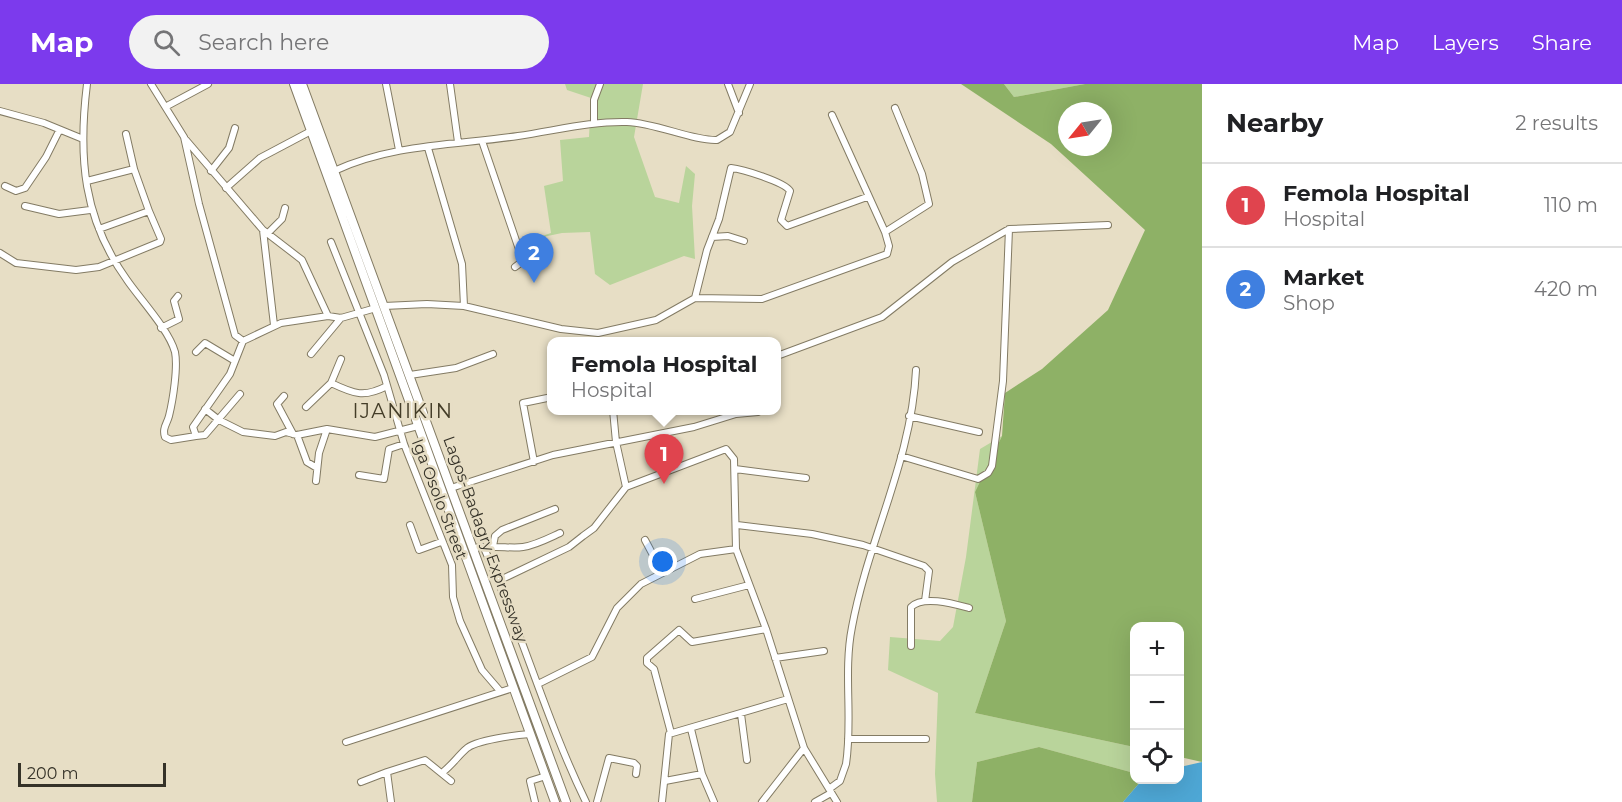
<!DOCTYPE html>
<html lang="en">
<head>
<meta charset="utf-8">
<style>
	body { margin:0; font-family:Montserrat,sans-serif; background:#f2f2f2; color:#202124 }
	.controls { position:absolute; right:18px; bottom:18px; display:grid; overflow:hidden; border-radius:12px; box-shadow:0 6px 24px #0002 }
	.controls button { width:54px; height:54px; display:grid; place-items:center; padding:0; border:0; border-bottom:2px solid #e0e0e0; background:#fff; color:#202124; font:30px sans-serif }
	.compass { position:absolute; left:1058px; top:18px; width:54px; height:54px; border-radius:50%; background:#fff; box-shadow:0 6px 24px #0002; rotate:240deg }
	.scale { position:absolute; left:18px; bottom:15px; width:148px; box-sizing:border-box; padding-left:6px; border:3px solid #353228; border-top:0; font-size:16px; line-height:21px; white-space:nowrap; color:#353228; -webkit-text-stroke:4px #e7dec5; paint-order:stroke }
	.you { position:absolute; left:663px; top:478px; width:21px; height:21px; margin:-15px; border:4px solid #fff; border-radius:50%; background:#1a73e8; box-shadow:0 0 0 9px #1a73e833 }
	.badge { display:grid; place-items:center; width:39px; height:39px; border-radius:50%; background:#7c3aed; color:#fff; font-size:20px; font-weight:700 }
	.pin { position:absolute; translate:-50% -50px; filter:drop-shadow(0 2px 3px #0008) }
	.pin::after { content:''; position:absolute; top:32px; width:21px; height:18px; background:inherit; clip-path:polygon(0 0,100% 0,50% 100%) }
	.popup { position:absolute; left:547px; top:253px; width:234px; height:78px; box-sizing:border-box; display:grid; place-content:center; border-radius:12px; background:#fff; filter:drop-shadow(0 2px 4px #0005); font-size:20px; white-space:nowrap; color:#757577 }
	.popup b { font-size:22px; color:#202124 }
	.popup::after { content:''; position:absolute; left:50%; top:100%; margin-left:-12px; border:12px solid transparent; border-top-color:#fff }
	.list { margin:0; padding:0; list-style:none }
	h2 { display:flex; justify-content:space-between; align-items:center; height:78px; margin:0; padding:0 24px; font-size:26px }
	h2 small { font-size:20px; font-weight:400; color:#757577 }
	.list li { display:grid; grid-template-columns:39px 1fr auto; gap:18px; align-items:center; box-sizing:border-box; height:84px; padding:0 24px; border-top:2px solid #e0e0e0 }
	.list b { display:block; font-size:22px; white-space:nowrap }
	.list p { margin:0; font-size:20px; white-space:nowrap; color:#757577 }
	.list em { font-size:20px; font-style:normal; color:#757577 }
	.icon { flex:none; width:33px; height:33px; fill:none; stroke:currentColor; stroke-width:2; stroke-linecap:round; stroke-linejoin:round }
	.map { position:relative; flex:none; width:1202px; height:718px; overflow:hidden }
	header { display:flex; align-items:center; gap:36px; box-sizing:border-box; height:84px; padding:0 30px; background:#7c3aed; color:#fff }
	header strong { font-size:28px }
	nav { display:flex; gap:33px; margin-inline-start:auto; font-size:21px }
	.search { width:420px; height:54px; background:#f2f2f2; display:flex; align-items:center; gap:15px; box-sizing:border-box; padding:0 21px; border-radius:33px; color:#757577; font-size:22px }
	main { display:flex }
	aside { flex:1; background:#fff }
	.map>svg:first-child { display:block }
	.green { fill:#b9d49b }
	.forest { fill:#8eb166; fill-rule:evenodd }
	.water { fill:#4ea7d5 }
	.lines { fill:none; stroke-linecap:round; stroke-linejoin:round }
	.minor-casing { stroke:#837b64; stroke-width:8 }
	.highway-casing { stroke:#837b64; stroke-width:10 }
	.minor { stroke:#fff; stroke-width:6 }
	.highway { stroke:#fff; stroke-width:8 }
	.labels { text-anchor:middle; stroke-width:5; stroke-linejoin:round; paint-order:stroke }
	.street-label { font-size:16px; fill:#353228; stroke:#e7dec5 }
	.quarter-label { font-size:20px; letter-spacing:1.5px; fill:#443d28; stroke:#e7dec5 }
</style>
</head>
<body>
<header>
<strong>Map</strong>
<div class="search"><svg class="icon" aria-label="search" viewBox="0 0 24 24"><circle cx="10" cy="10" r="6"/><path d="M15 15l6 6"/></svg>Search here</div>
<nav><a>Map</a><a>Layers</a><a>Share</a></nav>
</header>
<main>
<div class="map">
<svg width="1202" height="718" viewBox="0 0 1202 718">
	<rect width="100%" height="100%" fill="#e7dec5"/>
	<path class="green" d="M565,0H643L634,53L655,113L679,119L686,82L695,90L692,122L695,175L684,172L610,201L595,190L590,148L562,149L533,155L551,149L544,102L563,97L560,56L589,53L591,14L567,6Z
		M1004,0H1085L1014,13Z
		M1002,352L975,408L1006,537L975,629L1134,663V689L1039,663L977,678L972,718H937L935,690L938,609L888,586L890,553L940,557L953,543L966,473L980,365Z"/>
	<path class="forest" d="M961,0H1004L1014,13L1085,0H1202V678L1180,673V542H1134V663L975,629L1006,537L975,408L1002,352L1005,309L1042,285L1108,226L1145,146L1051,60ZM1067,27H1103V63H1067Z
		M1039,663L1134,689V696H1142L1123,718H972L977,678Z"/>
	<path class="water" d="M1202,678V718H1123L1142,696H1180V683Z"/>
	<g class="lines">
		<defs>
			<path id="minor" d="M87,0C78,73 83,135 127,196C140,215 169,246 175,268C178,283 173,316 169,332C167,340 162,344 165,353L171,356L196,352L193,343L230,290L243,257
				M151,0L184,53L199,120L235,251L243,257L281,239L328,232L341,234L376,224
				M386,0L399,66
				M450,0L458,58
				M728,0L739,29
				M167,22L208,0
				M0,27L44,39L83,55
				M594,39V16L600,0
				M126,50L134,85
				M186,56L263,146L302,176L328,232
				M482,57L523,177L515,183
				M428,64L462,180L464,222
				M211,87L229,64L235,44
				M334,87C392,60 456,61 518,52C554,47 591,37 627,38C656,39 693,57 717,56L730,48L750,0
				M87,97L134,85L149,127
				M5,102L16,107L25,104L46,73L59,47
				M226,104L260,74L311,47
				M25,122L59,130L90,126
				M263,146L274,241
				M885,148L929,120L922,90L895,24
				M268,149L282,135L285,124
				M712,153L728,152L744,157
				M331,158L384,291L404,360L452,481L453,513L460,537L482,586L500,607
				M0,169L16,179L76,186L99,183L160,158L161,155L149,127L99,145
				M695,214L707,166L719,135L731,84C742,85 785,98 790,107L781,136L787,142L867,113
				M384,222L427,220L464,222L561,245L598,249L656,236L695,214L762,215L887,170L889,162L885,148L832,31
				M161,244L179,235L174,217L178,212
				M196,268L205,259L235,277
				M311,270L341,234
				M777,272L882,233L952,178L1009,145L1108,141
				M410,291L456,284L493,270
				M331,299C354,310 364,314 387,302
				M284,312L277,320L293,350
				M306,323L331,299L341,275
				M205,325L219,336L243,348L275,352L286,348L297,351L327,345L375,353L418,342
				M613,326L616,358L626,403
				M909,332L979,348
				M297,351L307,378L317,384
				M196,352L205,351L240,310
				M901,372L978,395L988,389L992,382L1003,297L1009,145
				M534,378L523,319L552,313
				M735,385L806,394
				M359,391L384,395L389,365L404,360
				M316,397L319,369L327,345
				M451,404L553,371L694,343L736,330L758,328
				M410,441L419,466L441,458
				M737,441L812,450L863,461L924,482L929,487L925,517
				M645,456L662,488
				M493,462L495,452L502,446L555,425
				M484,464C497,461 510,465 523,463C536,461 549,454 560,449
				M474,465L481,462L484,464C522,548 546,636 586,718
				M498,497L569,463L583,452L594,444L626,403L726,365L734,375L736,465L766,545L804,664L837,718
				M695,515L749,501
				M911,562V523C923,511 954,520 969,524
				M775,574L824,567
				M538,600L592,573L617,524L641,500L700,470L736,465
				M741,630L747,676
				M691,645L702,690L714,718
				M671,649L654,585L647,579V574L679,546L692,558L766,545
				M848,655H926
				M346,658L513,604
				M443,688C453,680 458,672 466,665C475,656 517,651 530,650
				M665,697L702,690
				M361,698L387,688
				M829,705L840,697L846,680C853,635 843,588 852,543C868,456 912,375 916,286
				M391,718L387,688L425,676L451,697
				M535,718L530,697L546,692
				M597,718L609,674L634,679L637,682L636,690
				M662,718L669,650L788,615
				M762,718L804,664
				M815,718L831,709"/>
			<path id="highway" d="M294,0L555,718
				M302,0L566,718"/>
		</defs>
		<use href="#minor" class="minor-casing"/>
		<use href="#highway" class="highway-casing"/>
		<use href="#minor" class="minor"/>
		<use href="#highway" class="highway"/>
	</g>
	<g class="labels">
		<g class="street-label">
			<text transform="translate(440 415) rotate(69)" y="6">Iga Osolo Street</text>
			<text transform="translate(486 455) rotate(70)" y="6">Lagos-Badagry Expressway</text>
		</g>
		<g class="quarter-label">
			<text x="403" y="334">IJANIKIN</text>
		</g>
	</g>
</svg>
<div class="controls">
<button>+</button>
<button>−</button>
<button><svg class="icon" aria-label="locate" viewBox="0 0 24 24"><circle cx="12" cy="12" r="6"/><path d="M12 2v4M12 18v4M2 12h4M18 12h4"/></svg></button>
</div>
<svg class="compass" viewBox="-18 -18 36 36"><path d="M0-13l5 13h-10z" fill="#e53935"/><path d="M0 13l5-13h-10z" fill="#757577"/></svg>
<div class="scale">200 m</div>
<div class="you"></div>
<div class="pin badge" style="left:664px;top:400px;background:#e0444e">1</div>
<div class="popup"><b>Femola Hospital</b>Hospital</div>
<div class="pin badge" style="left:534px;top:199px;background:#3f7fe0">2</div>
</div>
<aside>
<h2>Nearby<small>2 results</small></h2>
<ul class="list">
<li><span class="badge" style="background:#e0444e">1</span><div><b>Femola Hospital</b><p>Hospital</p></div><em>110 m</em></li>
<li><span class="badge" style="background:#3f7fe0">2</span><div><b>Market</b><p>Shop</p></div><em>420 m</em></li>
</ul>
</aside>
</main>
</body>
</html>
